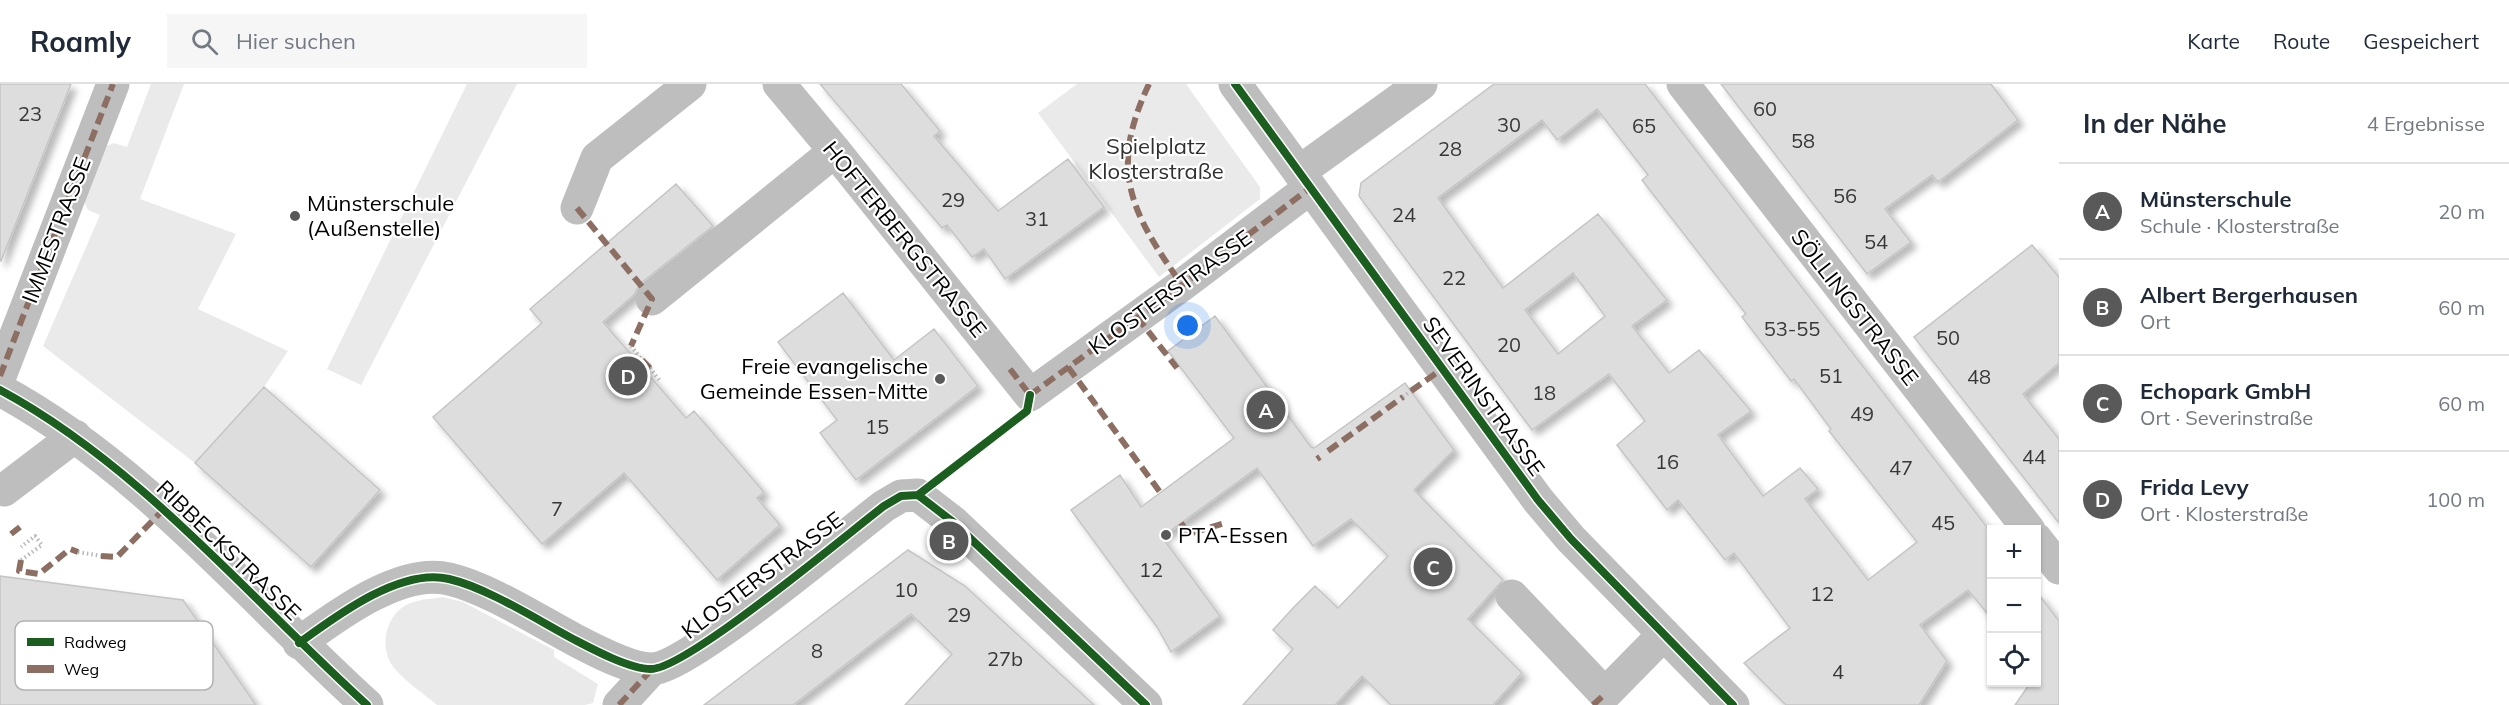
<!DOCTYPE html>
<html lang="de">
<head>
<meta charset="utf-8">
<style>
	body { margin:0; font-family:Mulish,sans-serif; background:#f6f6f7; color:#1f2937 }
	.controls { position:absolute; right:18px; bottom:18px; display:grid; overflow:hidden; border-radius:0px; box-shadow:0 2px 4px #0004 }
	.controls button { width:54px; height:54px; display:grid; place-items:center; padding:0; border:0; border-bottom:2px solid #e0e1e3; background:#fff; color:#1f2937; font:30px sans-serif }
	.you { position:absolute; left:1188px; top:242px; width:21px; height:21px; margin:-15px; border:4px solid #fff; border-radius:50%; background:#1a73e8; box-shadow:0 0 0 9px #1a73e833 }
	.badge { display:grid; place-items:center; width:39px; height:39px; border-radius:50%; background:#595959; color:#fff; font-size:20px; font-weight:700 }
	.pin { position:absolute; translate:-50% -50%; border:3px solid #fff; box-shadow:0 2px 6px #0006 }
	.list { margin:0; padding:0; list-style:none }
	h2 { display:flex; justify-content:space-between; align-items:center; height:78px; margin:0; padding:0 24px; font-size:26px }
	h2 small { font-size:20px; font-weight:400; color:#747a83 }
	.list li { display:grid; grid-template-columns:39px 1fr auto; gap:18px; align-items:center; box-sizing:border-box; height:96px; padding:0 24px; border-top:2px solid #e0e1e3 }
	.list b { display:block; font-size:22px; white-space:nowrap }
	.list p { margin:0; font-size:20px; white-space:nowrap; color:#747a83 }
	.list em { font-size:20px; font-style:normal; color:#747a83 }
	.icon { flex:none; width:33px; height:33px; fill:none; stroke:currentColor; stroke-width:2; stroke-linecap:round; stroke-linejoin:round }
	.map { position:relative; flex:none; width:2059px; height:621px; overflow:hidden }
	header { display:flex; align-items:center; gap:36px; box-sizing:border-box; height:84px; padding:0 30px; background:#fff; border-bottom:2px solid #e0e1e3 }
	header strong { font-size:28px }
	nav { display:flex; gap:33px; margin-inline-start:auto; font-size:21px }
	.search { width:420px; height:54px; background:#f6f6f7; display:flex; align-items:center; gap:15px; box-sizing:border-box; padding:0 21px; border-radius:0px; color:#747a83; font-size:22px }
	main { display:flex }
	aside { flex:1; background:#fff }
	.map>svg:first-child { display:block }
	.green { fill:#eaeaea }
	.building { fill:#ddd; stroke:#c5c5c5; stroke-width:1.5; fill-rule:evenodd; filter:url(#shadow) }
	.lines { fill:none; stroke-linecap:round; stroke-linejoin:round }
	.path { stroke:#b8b8b8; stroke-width:4; stroke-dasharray:1.5 3; stroke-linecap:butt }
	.minor { stroke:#bebebe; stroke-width:33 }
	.quiet { stroke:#8d6e63; stroke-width:6; stroke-dasharray:12 6; stroke-linecap:butt }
	.cycleway-casing { stroke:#fff; stroke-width:11 }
	.cycleway { stroke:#1b5e20; stroke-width:8 }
	.poi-dot { fill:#595959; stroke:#fff; stroke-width:2 }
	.labels { text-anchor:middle; stroke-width:4.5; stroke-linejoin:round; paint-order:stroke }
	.number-label { font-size:20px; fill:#373737 }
	.park-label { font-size:22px; fill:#303030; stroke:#fff }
	.poi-label { font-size:22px; fill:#000; stroke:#fff; text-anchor:start }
	.street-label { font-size:22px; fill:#000; stroke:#fff }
	.key { fill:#fff; stroke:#b2b2b2; stroke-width:1.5 }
	.key-label { font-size:16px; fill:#000 }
</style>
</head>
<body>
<header>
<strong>Roamly</strong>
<div class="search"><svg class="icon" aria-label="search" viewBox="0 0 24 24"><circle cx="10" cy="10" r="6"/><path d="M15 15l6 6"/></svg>Hier suchen</div>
<nav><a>Karte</a><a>Route</a><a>Gespeichert</a></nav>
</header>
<main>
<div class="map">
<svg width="2059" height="621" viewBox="0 0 2059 621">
	<defs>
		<filter id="shadow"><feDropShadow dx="5.5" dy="5.5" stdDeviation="3" flood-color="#0004"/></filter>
	</defs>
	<rect width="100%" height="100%" fill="#fff"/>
	<path class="green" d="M151,0H184L140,115L236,150L198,225L288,267L264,303L195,379L43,262L100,131L88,126L81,110L98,65L114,59L127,63Z
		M467,0H517L361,301L327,285Z
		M1077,0H1186L1260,103V115L1159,193L1038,29Z
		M443,513L463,518L554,566V573L598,600L593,619L585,621H437C423,609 406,598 395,585C377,565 386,527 411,519C421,515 432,515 443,513Z"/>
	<path class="building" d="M0,0H71L1,177H0Z
		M820,0H901L940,47L934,52L998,127L1068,75L1104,123L1005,195L984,165L972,173L947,141L942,144Z
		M1494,0H1645L1990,447L1992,535L1968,506L1920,541L1947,577L1919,621H1786L1744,579L1790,544L1734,469L1725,476L1678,416L1667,426L1617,361L1645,337L1609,290L1532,346L1359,112L1361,99ZM1597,25L1648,91L1642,96L1746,230L1742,233L1791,297L1794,295L1831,345L1829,347L1917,458L1868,496L1805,415L1818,405L1800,384L1763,412L1718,351L1751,327L1699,266L1669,289L1632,242L1667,216L1598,130L1503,204L1438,114L1542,36L1557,56ZM1573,189L1605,232L1558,270L1525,226Z
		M1721,0H1991L2018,36L1938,98L1932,91L1885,125L1911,158L1867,190Z
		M676,100L713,142L640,200L634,211L603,238L686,334L694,327L764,408L757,414L780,441L717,496L624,389L542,460L433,333L542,239L530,225Z
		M2032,161L2059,193V279L2023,310L2059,355V439L1914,253Z
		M843,209L894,276L934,245L978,302L856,396L820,349L837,336L778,258Z
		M1215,232L1311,363L1314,364L1405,299L1454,366L1414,406L1503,496L1468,535L1522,589L1493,621H1391L1362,592L1335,621H1243L1293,565L1273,546L1294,523L1315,502L1338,524L1388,472L1351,435L1313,462L1257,384L1162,453L1220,532L1171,568L1157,543L1071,426L1120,391L1141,423L1234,354L1168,267Z
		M264,303L380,406L311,483L195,379Z
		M908,466L965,502L1094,621H905L952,570L911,530L793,621H704Z
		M0,492L183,516L256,621H0Z
		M2037,508L2059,537V621H2015L2031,598H2037Z"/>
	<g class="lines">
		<path class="path" d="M631,262L642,276
			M650,284L660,297
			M1403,313L1411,307
			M1096,321L1099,325
			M78,468L101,472
			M21,476L42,461L35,452L21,463"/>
		<path class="minor" d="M779,0L835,67L1030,311L1182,201L1310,104
			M1235,0L1538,416L1571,455L1733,621
			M1683,0L2029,446
			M1299,88L1421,0
			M577,124L597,74L690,0
			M652,215L835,67
			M0,292L113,0
			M0,306C141,382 249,514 367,621
			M4,406L75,352
			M2036,455L2059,484
			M1512,512L1605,610L1664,550
			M299,559C336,532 401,483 449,495C488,504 539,537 575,556C594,566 630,585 651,585C687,585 847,450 884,422L901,412L918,411L953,438L1146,621
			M619,621L652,585"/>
		<path class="quiet" d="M1149,0C1108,87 1131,128 1182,201
			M577,124L652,215L631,262
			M1137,233L1177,284
			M642,276L650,284
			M1068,283L1096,321
			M1010,285L1030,311
			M0,292L113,0
			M1411,307L1442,285
			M1030,311L1182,201L1310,104
			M1099,325L1160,408
			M1328,367L1403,313
			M1317,375L1320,373
			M1181,439L1189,450L1225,439
			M11,450L20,443
			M101,472L117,473L164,425
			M21,476L19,487L39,490L70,465L78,468
			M619,621L652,585
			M1593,621L1605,610"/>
		<defs>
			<path id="cycleway" d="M1235,0L1538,416L1571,455L1733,621
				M0,306C141,382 249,514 367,621
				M918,411L953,438L1146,621
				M918,411L1027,327L1030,311
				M299,559C336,532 401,483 449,495C488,504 539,537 575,556C594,566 630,585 651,585C687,585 847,450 884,422L901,412L918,411"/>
		</defs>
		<use href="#cycleway" class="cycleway-casing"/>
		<use href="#cycleway" class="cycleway"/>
	</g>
	<g class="poi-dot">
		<circle cx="295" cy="132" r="6"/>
		<circle cx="940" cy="295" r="6"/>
		<circle cx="1166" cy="451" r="6"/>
	</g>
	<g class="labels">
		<g class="number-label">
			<text x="1765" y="32">60</text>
			<text x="30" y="37">23</text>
			<text x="1509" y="48">30</text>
			<text x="1644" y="49">65</text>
			<text x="1803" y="64">58</text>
			<text x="1450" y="72">28</text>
			<text x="1845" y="119">56</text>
			<text x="953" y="123">29</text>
			<text x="1404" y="138">24</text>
			<text x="1037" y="142">31</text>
			<text x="1876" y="165">54</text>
			<text x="1454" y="201">22</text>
			<text x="1792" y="252">53-55</text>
			<text x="1948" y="261">50</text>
			<text x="1509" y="268">20</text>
			<text x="1831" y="299">51</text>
			<text x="1979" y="300">48</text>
			<text x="1544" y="316">18</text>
			<text x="1862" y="337">49</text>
			<text x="877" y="350">15</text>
			<text x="2034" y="380">44</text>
			<text x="1667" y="385">16</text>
			<text x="1901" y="391">47</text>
			<text x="557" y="432">7</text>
			<text x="1943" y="446">45</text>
			<text x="1151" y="493">12</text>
			<text x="906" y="513">10</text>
			<text x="1822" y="517">12</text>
			<text x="959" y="538">29</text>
			<text x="817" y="574">8</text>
			<text x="1005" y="582">27b</text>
			<text x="1838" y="595">4</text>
		</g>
		<g class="park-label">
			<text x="1156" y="70">Spielplatz<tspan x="1156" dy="25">Klosterstraße</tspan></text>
		</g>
		<g class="poi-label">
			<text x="307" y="127">Münsterschule<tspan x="307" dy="25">(Außenstelle)</tspan></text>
			<text x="928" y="290" text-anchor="end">Freie evangelische<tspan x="928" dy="25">Gemeinde Essen-Mitte</tspan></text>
			<text x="1178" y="459">PTA-Essen</text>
		</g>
		<g class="street-label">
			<text transform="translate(56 146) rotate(-69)" y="8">IMMESTRASSE</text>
			<text transform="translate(905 155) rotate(51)" y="8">HOFTERBERGSTRASSE</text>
			<text transform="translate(1170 208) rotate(-36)" y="8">KLOSTERSTRASSE</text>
			<text transform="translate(1855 223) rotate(52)" y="8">SÖLLINGSTRASSE</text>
			<text transform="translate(1484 312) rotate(54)" y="8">SEVERINSTRASSE</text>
			<text transform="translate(229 466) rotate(44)" y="8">RIBBECKSTRASSE</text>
			<text transform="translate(762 491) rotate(-37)" y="8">KLOSTERSTRASSE</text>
		</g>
	</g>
	<rect x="15" y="537" width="198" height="69" rx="9" class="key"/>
	<rect x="27" y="554" width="27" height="8" fill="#1b5e20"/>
	<rect x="27" y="581" width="27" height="8" fill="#8d6e63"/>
	<g class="key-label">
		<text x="64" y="564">Radweg</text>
		<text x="64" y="591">Weg</text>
	</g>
</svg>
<div class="controls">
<button>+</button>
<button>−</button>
<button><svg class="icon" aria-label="locate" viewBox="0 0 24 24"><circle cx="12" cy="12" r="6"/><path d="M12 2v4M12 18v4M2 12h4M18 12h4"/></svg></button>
</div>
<div class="you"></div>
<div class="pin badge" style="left:1266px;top:326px">A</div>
<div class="pin badge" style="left:949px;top:457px">B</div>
<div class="pin badge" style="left:1433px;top:483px">C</div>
<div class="pin badge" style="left:628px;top:292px">D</div>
</div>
<aside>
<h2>In der Nähe<small>4 Ergebnisse</small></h2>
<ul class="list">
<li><span class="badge">A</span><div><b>Münsterschule</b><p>Schule · Klosterstraße</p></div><em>20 m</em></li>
<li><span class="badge">B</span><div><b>Albert Bergerhausen</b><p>Ort</p></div><em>60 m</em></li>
<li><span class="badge">C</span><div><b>Echopark GmbH</b><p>Ort · Severinstraße</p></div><em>60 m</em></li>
<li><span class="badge">D</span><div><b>Frida Levy</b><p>Ort · Klosterstraße</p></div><em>100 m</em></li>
</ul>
</aside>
</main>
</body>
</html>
